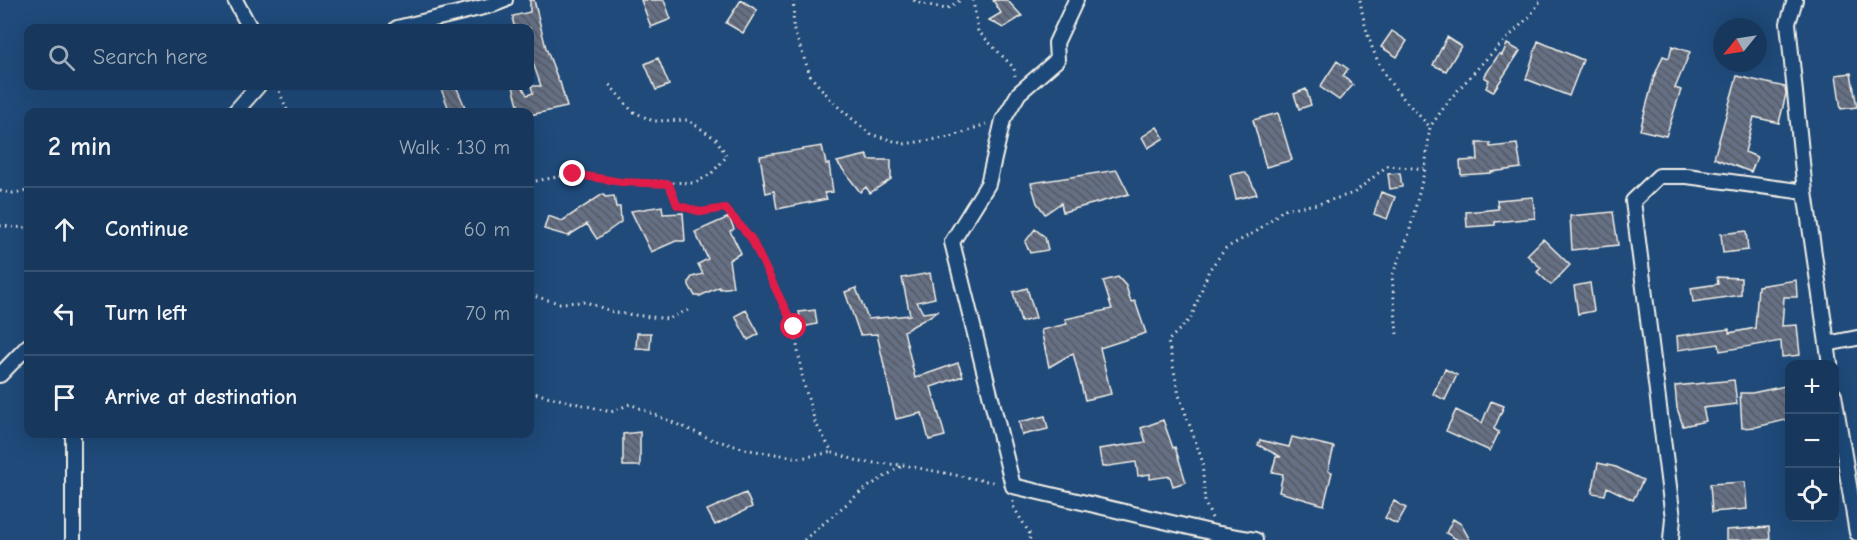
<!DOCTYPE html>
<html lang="en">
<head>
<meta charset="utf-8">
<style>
	body { margin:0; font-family:"Comic Neue",sans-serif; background:#203f62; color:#f1f3f6 }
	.controls { position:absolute; right:18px; bottom:18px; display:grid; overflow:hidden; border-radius:12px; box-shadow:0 6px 24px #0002 }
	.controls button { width:54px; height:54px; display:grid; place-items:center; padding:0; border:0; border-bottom:2px solid #365272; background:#17385c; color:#f1f3f6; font:30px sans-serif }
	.compass { position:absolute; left:1713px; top:18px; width:54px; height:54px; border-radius:50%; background:#17385c; box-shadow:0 6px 24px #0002; rotate:240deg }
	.stop { position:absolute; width:18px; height:18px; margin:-14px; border:4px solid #e11d48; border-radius:50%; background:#fff }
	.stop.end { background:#e11d48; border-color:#fff; box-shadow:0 2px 6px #0008 }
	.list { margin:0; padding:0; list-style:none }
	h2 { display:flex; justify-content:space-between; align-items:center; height:78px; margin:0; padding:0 24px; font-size:26px }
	h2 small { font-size:20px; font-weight:400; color:#9eacbb }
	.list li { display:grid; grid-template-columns:39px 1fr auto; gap:18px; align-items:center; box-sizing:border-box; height:84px; padding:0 24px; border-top:2px solid #365272 }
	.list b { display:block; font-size:22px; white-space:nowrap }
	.list em { font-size:20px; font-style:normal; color:#9eacbb }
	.icon { flex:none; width:33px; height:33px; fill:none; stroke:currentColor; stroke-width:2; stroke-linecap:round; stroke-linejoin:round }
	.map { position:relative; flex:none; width:1857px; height:540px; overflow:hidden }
	.search { position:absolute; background:#17385c; box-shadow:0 6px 24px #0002; left:24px; top:24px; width:510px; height:66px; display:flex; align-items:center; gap:15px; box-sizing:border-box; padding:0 21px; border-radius:12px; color:#9eacbb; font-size:22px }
	.panel { position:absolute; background:#17385c; box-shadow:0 6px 24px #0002; left:24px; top:108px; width:510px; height:330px; border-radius:12px }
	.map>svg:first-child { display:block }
	.building { fill:url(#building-back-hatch); stroke:#f4f1e8; stroke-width:1.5 }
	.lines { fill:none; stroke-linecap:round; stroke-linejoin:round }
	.minor-casing { stroke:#f4f1e8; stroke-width:18 }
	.path { stroke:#f4f1e8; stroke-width:3; stroke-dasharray:1.5 4.5; stroke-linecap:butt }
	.minor { stroke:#1f4a7a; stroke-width:14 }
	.route { stroke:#e11d48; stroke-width:8 }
</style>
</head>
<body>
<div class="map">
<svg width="1857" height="540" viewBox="0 0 1857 540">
	<defs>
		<pattern id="building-back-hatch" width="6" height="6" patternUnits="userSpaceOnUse" patternTransform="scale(1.5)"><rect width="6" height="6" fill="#656f85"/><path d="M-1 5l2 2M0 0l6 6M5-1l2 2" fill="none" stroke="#565a62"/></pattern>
	</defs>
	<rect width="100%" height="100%" fill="#1f4a7a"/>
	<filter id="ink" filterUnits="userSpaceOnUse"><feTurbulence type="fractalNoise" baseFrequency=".0167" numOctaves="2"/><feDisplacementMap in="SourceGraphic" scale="12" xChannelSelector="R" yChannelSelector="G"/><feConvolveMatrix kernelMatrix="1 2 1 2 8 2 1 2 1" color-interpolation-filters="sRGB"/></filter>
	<g filter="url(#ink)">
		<path class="building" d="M530,0H534L546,48L559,82H560L567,107L530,115V112H520L513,86H522L527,95L533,93L531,86H541L530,54V28H515L513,22V16L530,12Z
			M641,0H664L671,19L651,27Z
			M741,0L757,10L743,33L726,23Z
			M993,0H1007L1022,16L1003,28L989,20L1001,13Z
			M1392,31L1407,41L1397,57L1381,47Z
			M1447,37L1461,46L1446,71L1433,65Z
			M1538,41L1583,60L1569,96L1526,79Z
			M1507,44L1520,51L1493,92L1486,88L1489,80L1484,77L1499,54L1502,55Z
			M1672,46L1690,52L1675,88L1681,90L1666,136L1640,130L1654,77L1663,56L1669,58Z
			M658,58L669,85L656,90L645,64Z
			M1337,61L1348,69L1343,76L1353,85L1339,100L1320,87Z
			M1851,73L1857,107L1841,109L1836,75Z
			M1737,76L1785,87L1786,94L1779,123L1754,117L1745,152L1757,157L1751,172L1714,158Z
			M440,86H456L467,112H450Z
			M1306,89L1311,105L1299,109L1294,94Z
			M1278,113L1292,160L1266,167L1253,120Z
			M1157,127L1164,138L1148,148L1142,137Z
			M1477,143H1490V147L1517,144L1521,168L1491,172V173L1461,175L1460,161L1478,160Z
			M822,146L826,164H829L833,192L824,193L827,199L777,209L774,191L766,193L760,156Z
			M867,155L869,160H891V179L870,193L866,187L860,192L837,162Z
			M1117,170L1129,194L1063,212L1061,203L1045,214L1037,203L1031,183Z
			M1244,172L1249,177L1257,194L1236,199L1230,175Z
			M1400,173L1402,187L1390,189L1388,174Z
			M1381,192L1395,197L1387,219L1374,214Z
			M603,194L605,197L614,196L616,207H620L621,222L597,239L587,224L568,236L544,229L548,216L562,221Z
			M1533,197L1535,218L1495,222V225L1467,227L1466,212L1498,209L1497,200Z
			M662,206L663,214L683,213L685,241H676L651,252L631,211Z
			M1613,212L1618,245L1572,250L1570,216Z
			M729,217L734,229L730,231L741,253L729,260L733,287L720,289L719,287L700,296H695L689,285V281L692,277L703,274L698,264L708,259L695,232Z
			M1035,229L1045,237L1048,250L1030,253L1025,242Z
			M1746,231L1748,250L1723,253L1721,234Z
			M1543,239L1570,265L1551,285L1537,272L1541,268L1527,255Z
			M930,273L935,298L917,302L923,313L939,311L904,331L915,378L958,363L963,376L931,387L945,436L929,440L922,413L896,419L877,334L860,335L845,292L856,288L868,319L910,315L902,278Z
			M1118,277L1126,286L1131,302L1135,301L1146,333L1100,348L1111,394L1085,400L1073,353L1049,367L1041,330L1067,324L1065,319L1112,309L1103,281Z
			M1717,277L1741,278V295L1693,302L1691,288L1718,284Z
			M1796,280L1797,297H1784L1782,326L1797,325L1800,355L1782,357L1781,341L1720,351L1719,344L1678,350L1677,336L1729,329V333L1755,328L1758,286Z
			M1590,283L1594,311L1578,314L1574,286Z
			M1027,288L1036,318L1021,322L1013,292Z
			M746,310L759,334L748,340L735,316Z
			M815,310L817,324L802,327L799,312Z
			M637,333H651L650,349L636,348Z
			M1445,369L1457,375L1445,400L1433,394Z
			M1734,380L1737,404L1703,408L1706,421L1683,426L1677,408L1675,386Z
			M1790,385V419L1756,427L1742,428L1740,393H1752Z
			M1491,401L1504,406L1494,429L1499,432L1490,451L1446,431L1456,410L1482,423Z
			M1045,416L1048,429L1022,435L1019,422Z
			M1163,420L1173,448L1175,447L1186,482L1173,486L1170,476L1150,479V474L1138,476L1136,462L1102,467L1099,449L1146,442L1141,428Z
			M640,432V466H623V434Z
			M1292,437L1334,447L1328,471L1332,472L1324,505L1279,492L1283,474L1272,472L1276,457H1281L1258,445L1260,440L1289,447Z
			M1598,463L1616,467L1643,480L1633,500L1607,487L1605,495L1592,493Z
			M1745,482L1747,509L1712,512L1710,484Z
			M746,493L752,507L715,525L707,510Z
			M1394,501L1406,508L1397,524L1385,518Z
			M1453,519L1461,524L1470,540H1458L1446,533Z
			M1769,527L1770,540H1726V530Z"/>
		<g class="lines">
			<defs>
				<path id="minor" d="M235,0L250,28
					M1076,0L1056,43L1057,60L1019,93L1003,120L988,184L952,242L1013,486L1219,534L1255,540
					M1795,0L1788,23L1805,192L1830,364
					M397,28L492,5L505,0
					M235,112L258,86
					M1827,344L1857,338
					M0,375L28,346
					M1834,395L1857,533
					M73,434V540
					M1671,540L1673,518L1633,201L1659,176H1687L1805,192"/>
			</defs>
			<use href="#minor" class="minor-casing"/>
			<path class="path" d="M794,0L793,28L811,77L835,104L870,134L904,144L951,137L986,124
				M914,0L915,2L946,9L961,0
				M973,0L978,31L1014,68L1015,76
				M1360,0C1364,27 1374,60 1390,82C1402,98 1417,113 1430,127
				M277,86L288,112
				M530,182L573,174L621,181L695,183L711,174L727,156L716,139L688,120L653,121L632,111L609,84
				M669,184L677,205L701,212L725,209L751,238L794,327L803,381L815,422L832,452L861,462L903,465L997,483
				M0,191L13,193L28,191
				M0,226L28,228
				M530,295L559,303L586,302L616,313L669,319L692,308
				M1397,334L1392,276L1408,237L1425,169
				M530,392L611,412L630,404L711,439L749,450L801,458L832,452
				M1013,501V506L1031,536L1029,540
				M1212,518L1205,503L1202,460L1179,395L1168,341L1191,318L1209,270L1226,248L1257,231L1284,209L1318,204L1354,193L1387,166L1425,169L1430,127L1450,99L1487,58L1530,16L1541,0
				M804,540L863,490L902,466"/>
			<use href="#minor" class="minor"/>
		</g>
	</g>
	<g class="lines" filter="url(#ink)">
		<path class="route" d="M573,174L621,182L669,184L677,205L701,212L725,208L751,238L794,327"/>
	</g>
</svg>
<div class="controls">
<button>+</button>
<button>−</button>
<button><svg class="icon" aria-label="locate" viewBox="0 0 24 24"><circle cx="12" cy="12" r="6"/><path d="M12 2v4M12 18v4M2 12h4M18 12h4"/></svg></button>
</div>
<svg class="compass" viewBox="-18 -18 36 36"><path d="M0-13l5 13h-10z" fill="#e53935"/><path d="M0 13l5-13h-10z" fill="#9eacbb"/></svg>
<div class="stop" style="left:794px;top:327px"></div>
<div class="stop end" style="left:573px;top:174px"></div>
<div class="search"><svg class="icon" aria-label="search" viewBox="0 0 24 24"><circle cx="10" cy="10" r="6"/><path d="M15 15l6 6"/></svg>Search here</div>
<section class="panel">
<h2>2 min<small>Walk · 130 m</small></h2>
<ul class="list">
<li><svg class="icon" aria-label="ahead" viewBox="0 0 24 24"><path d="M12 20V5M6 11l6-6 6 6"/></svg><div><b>Continue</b></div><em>60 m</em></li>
<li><svg class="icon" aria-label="left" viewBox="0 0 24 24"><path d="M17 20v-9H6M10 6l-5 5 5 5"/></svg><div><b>Turn left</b></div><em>70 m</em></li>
<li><svg class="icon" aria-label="arrive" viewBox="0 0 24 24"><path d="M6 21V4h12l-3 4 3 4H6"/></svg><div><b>Arrive at destination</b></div></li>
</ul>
</section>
</div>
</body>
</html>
